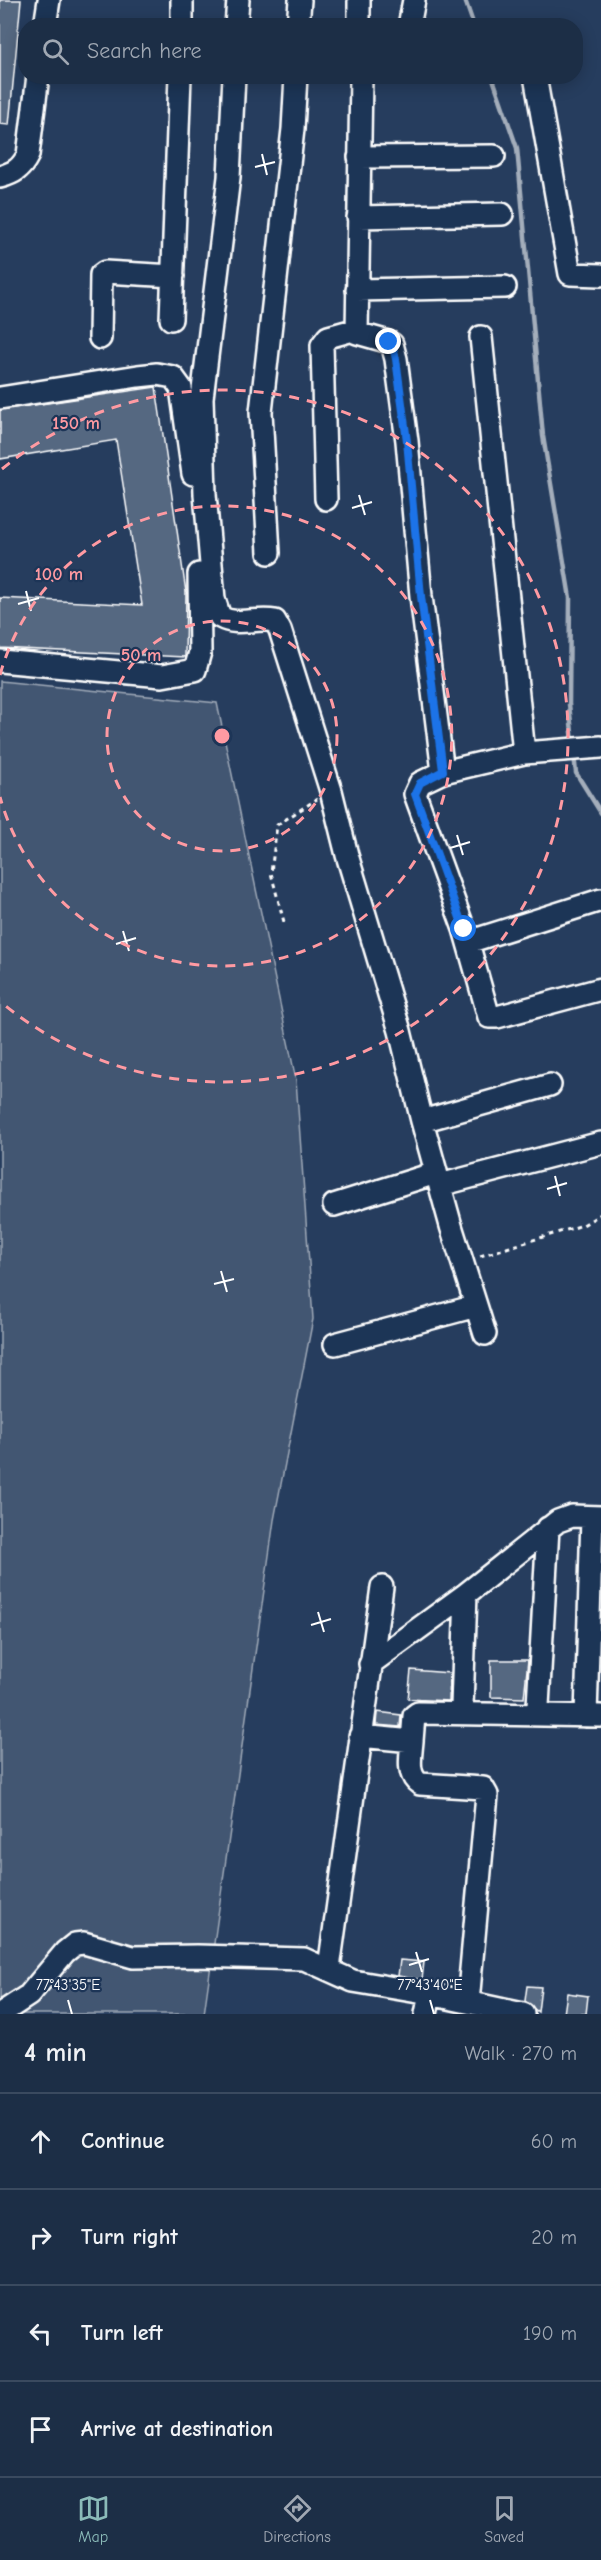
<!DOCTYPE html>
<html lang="en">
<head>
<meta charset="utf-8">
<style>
	body { margin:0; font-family:"Comic Neue",sans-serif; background:#25364d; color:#f1f3f6 }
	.stop { position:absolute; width:18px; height:18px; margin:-14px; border:4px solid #1a73e8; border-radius:50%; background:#fff }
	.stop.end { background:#1a73e8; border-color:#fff; box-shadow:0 2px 6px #0008 }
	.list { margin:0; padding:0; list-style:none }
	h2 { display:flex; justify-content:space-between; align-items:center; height:78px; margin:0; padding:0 24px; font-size:26px }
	h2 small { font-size:20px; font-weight:400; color:#a0a8b3 }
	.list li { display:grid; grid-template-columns:39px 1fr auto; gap:18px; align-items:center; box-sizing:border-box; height:96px; padding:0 24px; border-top:2px solid #3a4a5f }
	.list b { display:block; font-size:22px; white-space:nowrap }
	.list em { font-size:20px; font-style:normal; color:#a0a8b3 }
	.icon { flex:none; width:33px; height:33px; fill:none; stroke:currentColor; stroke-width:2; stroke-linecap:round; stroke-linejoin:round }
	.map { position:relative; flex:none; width:601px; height:2014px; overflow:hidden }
	.search { position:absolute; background:#1c2e46; box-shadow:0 3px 15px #0003; left:18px; right:18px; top:18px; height:66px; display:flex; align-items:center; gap:15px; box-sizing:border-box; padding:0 21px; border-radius:24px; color:#a0a8b3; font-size:22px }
	.sheet { height:462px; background:#1c2e46 }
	nav { display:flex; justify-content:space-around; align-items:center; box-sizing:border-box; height:84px; border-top:2px solid #3a4a5f; background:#1c2e46; font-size:16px; color:#a0a8b3 }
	nav a { display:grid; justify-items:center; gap:3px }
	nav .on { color:#8bbbb9 }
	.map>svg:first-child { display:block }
	.green { fill:#425672; stroke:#a0aab8; stroke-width:1.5 }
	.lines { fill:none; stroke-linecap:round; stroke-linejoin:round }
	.stream { stroke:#a4aebb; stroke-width:4.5 }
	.building { fill:#556781; stroke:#fff; stroke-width:1.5 }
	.minor-casing { stroke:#fff; stroke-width:26 }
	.path { stroke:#fff; stroke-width:3; stroke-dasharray:4.5 4.5; stroke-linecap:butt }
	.minor { stroke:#1d3557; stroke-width:21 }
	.route { stroke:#1a73e8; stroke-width:8 }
	.ticks { fill:none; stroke:#fff; stroke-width:2 }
	.ring { fill:none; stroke:#ff9aa2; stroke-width:3; stroke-dasharray:10 8 }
	.ticks-label { font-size:15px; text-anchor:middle; fill:#fff; stroke:#1d3557; stroke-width:4.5; stroke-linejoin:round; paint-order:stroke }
	.centre { fill:#ff9aa2; stroke:#1d3557; stroke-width:3 }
	.ring-label { font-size:18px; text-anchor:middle; font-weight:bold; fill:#ff9aa2; stroke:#1d3557; stroke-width:4.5; stroke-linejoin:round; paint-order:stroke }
</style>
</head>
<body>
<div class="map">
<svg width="601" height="2014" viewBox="0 0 601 2014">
	<rect width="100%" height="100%" fill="#263d5e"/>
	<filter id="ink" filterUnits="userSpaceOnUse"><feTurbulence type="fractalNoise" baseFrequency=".0167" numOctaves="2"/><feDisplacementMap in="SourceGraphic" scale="12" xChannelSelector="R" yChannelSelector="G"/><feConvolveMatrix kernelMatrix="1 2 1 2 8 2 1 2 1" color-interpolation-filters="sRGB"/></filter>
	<g filter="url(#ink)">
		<path class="green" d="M0,681L217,703L296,1080L313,1319L274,1520L204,2014H0Z"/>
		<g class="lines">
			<path class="stream" d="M465,0L474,26
				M492,76L517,148L543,436L570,598L569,704L573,742
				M574,754L576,773L601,813"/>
		</g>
		<path class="building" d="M0,0H21L9,125L0,124Z
			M156,387L186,592L185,657L0,648V598L142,605L116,440L0,459V410Z
			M491,1660H528L524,1698L491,1697Z
			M411,1670L450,1673L449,1701L408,1699Z
			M377,1712L401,1715L400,1727L376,1725Z
			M400,1960L424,1962L422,1980L398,1976Z
			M527,1986L541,1987L538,2012L525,2001Z
			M567,1993L588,1996L586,2014H564Z"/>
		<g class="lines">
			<defs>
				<path id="minor" d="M359,0V26
					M410,21L414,0
					M45,26L49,0
					M182,26V0
					M236,26L238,0
					M298,26L300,0
					M234,76L229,177L202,398L205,494L214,599L220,617C238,627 256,617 275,621L280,630L331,791L347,855L400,1031L422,1121L451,1226L485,1334
					M361,76L357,333L389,342L392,344L396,359L407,441L421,596L443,772L420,783L415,794L464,929L489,1017H497L601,989
					M535,76L570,274L601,275
					M359,157L494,156
					M0,177C14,173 21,169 28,155L38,76
					M358,217L502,214
					M357,290L505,287
					M171,319L180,76
					M481,337L524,753
					M100,338L101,275L105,272L173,276
					M0,398L138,376L157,374L173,377L181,388L193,474
					M326,499L322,345L328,337L357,329
					M269,553L261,412L293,129L296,76
					M0,661L162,676L195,670L200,652L199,574
					M443,772L524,753L601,747
					M468,942L601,900
					M422,1121L550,1085
					M440,1185L601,1143
					M334,1205L436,1173
					M335,1344L476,1306
					M370,1664L466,1594L558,1521L572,1516L601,1517
					M462,1706L466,1594
					M538,1706L548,1528
					M586,1716L592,1517
					M360,1736L412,1741C411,1755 406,1775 420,1784L483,1788L487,1795L468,2002
					M412,1741L414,1716L418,1713L601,1716
					M329,1968L382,1587
					M0,2014L29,1995L65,1952L75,1944L84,1943L133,1957L197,1956L304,1959L353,1981L430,1994
					M426,2014L430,1994L523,2014"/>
			</defs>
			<use href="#minor" class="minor-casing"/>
			<path class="path" d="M284,922L271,873L277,825L317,799
				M480,1256L583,1225L601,1214"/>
			<use href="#minor" class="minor"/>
		</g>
	</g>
	<g class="lines" filter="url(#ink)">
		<path class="route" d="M389,342L392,344L396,359L407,441L421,596L443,771L420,783L415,794L464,929"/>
	</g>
	<path class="ticks" d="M262,154L267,175M255,167L275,162M359,495L365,515M352,508L372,502M26,591L31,611M18,604L39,598M457,835L463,855M450,848L470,842M123,931L129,951M116,944L136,938M555,1176L560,1196M547,1189L567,1183M221,1271L227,1292M214,1284L234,1279M318,1612L324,1632M311,1625L331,1619M416,1952L422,1972M409,1965L429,1959M68,2000L72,2014M430,2000L434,2014"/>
	<g class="ring">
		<circle cx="222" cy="736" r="115"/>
		<path d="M0 675A230 230 0 1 1 0 797"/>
		<path d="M2 469A346 346 0 1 1 2 1003"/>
	</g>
	<g class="ticks-label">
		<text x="68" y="1990">77°43'35"E</text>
		<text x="430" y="1990">77°43'40"E</text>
	</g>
	<circle cx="222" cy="736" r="9" class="centre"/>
	<g class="ring-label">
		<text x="76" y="429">150 m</text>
		<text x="59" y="580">100 m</text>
		<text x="141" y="661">50 m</text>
	</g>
</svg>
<div class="stop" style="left:464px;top:929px"></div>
<div class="stop end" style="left:389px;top:342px"></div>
<div class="search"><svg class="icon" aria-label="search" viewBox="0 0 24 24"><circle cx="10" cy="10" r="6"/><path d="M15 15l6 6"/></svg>Search here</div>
</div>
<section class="sheet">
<h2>4 min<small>Walk · 270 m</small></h2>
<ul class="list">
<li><svg class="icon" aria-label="ahead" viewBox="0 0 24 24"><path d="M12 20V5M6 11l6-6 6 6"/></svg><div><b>Continue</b></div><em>60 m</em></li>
<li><svg class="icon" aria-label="right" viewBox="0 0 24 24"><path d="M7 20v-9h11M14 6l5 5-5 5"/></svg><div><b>Turn right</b></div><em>20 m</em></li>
<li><svg class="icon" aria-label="left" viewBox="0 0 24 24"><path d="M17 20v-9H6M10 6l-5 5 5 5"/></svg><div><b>Turn left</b></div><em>190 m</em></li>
<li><svg class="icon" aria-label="arrive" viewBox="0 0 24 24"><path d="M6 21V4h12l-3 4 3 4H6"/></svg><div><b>Arrive at destination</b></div></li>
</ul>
</section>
<nav>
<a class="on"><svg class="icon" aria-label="map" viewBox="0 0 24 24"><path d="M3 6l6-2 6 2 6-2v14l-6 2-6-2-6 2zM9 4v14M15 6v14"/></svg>Map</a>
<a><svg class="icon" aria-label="directions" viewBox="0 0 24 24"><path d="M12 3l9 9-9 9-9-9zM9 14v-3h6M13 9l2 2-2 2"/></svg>Directions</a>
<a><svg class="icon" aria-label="saved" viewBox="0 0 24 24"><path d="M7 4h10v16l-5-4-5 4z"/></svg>Saved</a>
</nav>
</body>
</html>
